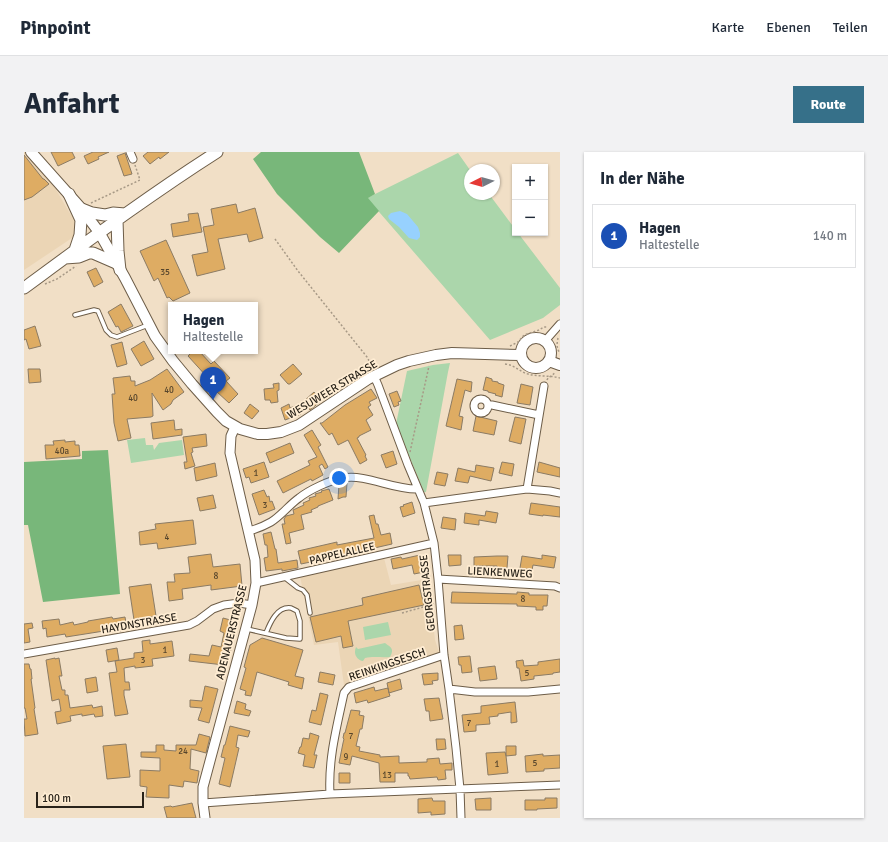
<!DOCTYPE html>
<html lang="de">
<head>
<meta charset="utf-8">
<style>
	body { margin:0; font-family:Signika,sans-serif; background:#f2f2f3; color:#1f2937 }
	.controls { position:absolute; right:12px; top:12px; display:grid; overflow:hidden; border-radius:0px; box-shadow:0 1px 3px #0004 }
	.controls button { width:36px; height:36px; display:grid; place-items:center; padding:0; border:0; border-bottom:1px solid #e0e1e3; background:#fff; color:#1f2937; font:20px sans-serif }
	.compass { position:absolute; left:440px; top:12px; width:36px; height:36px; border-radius:50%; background:#fff; box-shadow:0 1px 3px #0004; rotate:264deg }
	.scale { position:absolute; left:12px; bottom:10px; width:108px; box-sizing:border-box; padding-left:4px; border:2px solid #29231a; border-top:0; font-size:11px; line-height:14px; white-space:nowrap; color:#29231a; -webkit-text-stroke:3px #ffedd3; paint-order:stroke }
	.you { position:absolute; left:315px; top:326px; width:14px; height:14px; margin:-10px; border:3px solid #fff; border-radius:50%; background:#1a73e8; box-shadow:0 0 0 6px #1a73e833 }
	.badge { display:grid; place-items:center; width:26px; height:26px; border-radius:50%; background:#367089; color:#fff; font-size:13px; font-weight:700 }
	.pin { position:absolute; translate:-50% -33px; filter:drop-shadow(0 1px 2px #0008) }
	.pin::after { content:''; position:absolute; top:21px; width:14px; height:12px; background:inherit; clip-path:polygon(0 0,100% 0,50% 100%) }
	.popup { position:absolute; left:144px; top:150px; width:90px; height:52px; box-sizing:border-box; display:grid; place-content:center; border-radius:0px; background:#fff; filter:drop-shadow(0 1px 3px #0005); font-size:13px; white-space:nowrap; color:#747a83 }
	.popup b { font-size:15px; color:#1f2937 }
	.popup::after { content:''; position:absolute; left:50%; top:100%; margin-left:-8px; border:8px solid transparent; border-top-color:#fff }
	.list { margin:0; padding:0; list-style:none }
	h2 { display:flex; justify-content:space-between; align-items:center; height:52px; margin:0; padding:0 16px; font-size:17px }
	h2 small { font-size:13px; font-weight:400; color:#747a83 }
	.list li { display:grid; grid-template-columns:26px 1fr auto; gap:12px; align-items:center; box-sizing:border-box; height:64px; margin:0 8px 8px; padding:0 8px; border:1px solid #e0e1e3; border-radius:0px }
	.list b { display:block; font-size:15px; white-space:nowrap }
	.list p { margin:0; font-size:13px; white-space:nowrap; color:#747a83 }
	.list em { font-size:13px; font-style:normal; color:#747a83 }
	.map { position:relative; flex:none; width:536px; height:666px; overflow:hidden; border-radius:0px }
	header { display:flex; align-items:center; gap:24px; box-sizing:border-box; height:56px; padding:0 20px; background:#fff; border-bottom:1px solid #e0e1e3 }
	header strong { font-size:19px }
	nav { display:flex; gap:22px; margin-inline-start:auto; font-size:14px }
	.intro { display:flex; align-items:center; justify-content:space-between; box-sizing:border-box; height:96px; padding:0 24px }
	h1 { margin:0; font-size:28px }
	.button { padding:10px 18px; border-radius:0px; background:#367089; color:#fff; font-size:14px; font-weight:700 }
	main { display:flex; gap:24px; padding:0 24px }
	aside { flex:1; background:#fff; border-radius:0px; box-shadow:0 1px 3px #0004 }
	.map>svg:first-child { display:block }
	.built { fill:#ebd5b5 }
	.green { fill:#abd6ab }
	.forest { fill:#78b77a }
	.water { fill:#97d1fe }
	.building { fill:#deac63; stroke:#8b7b64 }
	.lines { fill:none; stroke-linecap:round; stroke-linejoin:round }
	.service-casing { stroke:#6d5d48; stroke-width:5.5 }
	.minor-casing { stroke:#6d5d48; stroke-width:9 }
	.tertiary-casing { stroke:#6d5d48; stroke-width:11 }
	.secondary-casing { stroke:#6d5d48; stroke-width:12 }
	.primary-casing { stroke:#6d5d48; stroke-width:13 }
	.path { stroke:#a79986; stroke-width:1.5; stroke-dasharray:2 2; stroke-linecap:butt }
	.service { stroke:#fff; stroke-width:3.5 }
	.minor { stroke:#fff; stroke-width:7 }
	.tertiary { stroke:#fff; stroke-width:9 }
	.secondary { stroke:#fff; stroke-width:10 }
	.primary { stroke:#fff; stroke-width:11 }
	.labels { text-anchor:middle; stroke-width:3.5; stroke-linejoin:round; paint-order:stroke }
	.number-label { font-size:9px; fill:#56452c }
	.street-label { font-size:11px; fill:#29231a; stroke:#ffedd3 }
</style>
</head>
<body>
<header>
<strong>Pinpoint</strong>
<nav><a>Karte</a><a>Ebenen</a><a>Teilen</a></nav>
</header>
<div class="intro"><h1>Anfahrt</h1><a class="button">Route</a></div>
<main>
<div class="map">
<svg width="536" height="666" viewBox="0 0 536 666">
	<rect width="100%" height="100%" fill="#f1dfc6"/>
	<path class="built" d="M0,0H1L31,36L51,70V84L0,118Z
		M360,406L367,433L404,427L411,488L415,500L413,505L324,533H320L314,490L290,493L276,424Z"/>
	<path class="green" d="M434,1L446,18V42H465L491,77V81H494L536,136V153L519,166L466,188L343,46Z
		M426,211L424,220L402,340H400L372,272L383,219L409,213Z
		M121,286L122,293H129L130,298L135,291L158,288L160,303L107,311L103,288Z
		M364,470L367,483L341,488L339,475Z
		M361,491C366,495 371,496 366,505C357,506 350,504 341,506L339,509C333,508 329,502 332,495L334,497Z"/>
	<path class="forest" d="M237,0H335L351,42L344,46L355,59L315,101L296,85L253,42L229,7Z
		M84,298L96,442L19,450L4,373H0V310L58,307V299Z"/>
	<path class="water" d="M376,59L383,62L394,75L396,81V85L393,88L385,86L375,75L365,67L364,64L367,61Z"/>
	<path class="building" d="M27,0H48L51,6L34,14Z
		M69,0H85L74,5L75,7L64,12L60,4Z
		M124,0H145L136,7L135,5L126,12L119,4Z
		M101,1L108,22L100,24L93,4Z
		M0,3L19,27H20L25,32L8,45L0,48Z
		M212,52L214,61L231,56L239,86L225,90L223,82L194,87L201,117L173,124L168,103L184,100L179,75L190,73L187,57Z
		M174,61L178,80L149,85L147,72L165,69L164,62Z
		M142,88L166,141L149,149L145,145L143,146L134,126L130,129L116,99Z
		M72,116L79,130L70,135L63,120Z
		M97,152L109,174L97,180L94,174L92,175L84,160Z
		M11,174L17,194L5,197L2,187L0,188V178Z
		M120,189L130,207L117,214L107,197Z
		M98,190L103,212L93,215L87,193Z
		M169,199H175L187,212L190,209L206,226L202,229L214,242L205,251L192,239L194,237L164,204Z
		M269,212L278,222L266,232H264L256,223Z
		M4,217H16L17,230L5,231Z
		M143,217L160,240L149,248L147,252L139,258L128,241L129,264L127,265L103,267L107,286L94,289L90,271L88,242H91L89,226L106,224L107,229H111V234L126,228Z
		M462,225L468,227V229L474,230V231L480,233L478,245L471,243L472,242L464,240V239L459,238Z
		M433,227L448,230L447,240L441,238L435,264L439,265L437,278L422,274Z
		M255,231V238L253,239L254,250L247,251L246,248H241L240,237L250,236L249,232Z
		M497,232L509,235L506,253L493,251Z
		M347,237L353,246L345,250L347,253L344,255L349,263L342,268L347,278L335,284V285L333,286L342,303L341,304L343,308L336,312L324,288L314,293L308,281L305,283L296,271H298L321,253Z
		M373,239L377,249L374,250L375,253L370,255L365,242Z
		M290,240L298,248L286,258L280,249Z
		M226,252L235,259L228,267L220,261Z
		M265,252L266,256L273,253L277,262L261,268L257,256Z
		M452,264L473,269L470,283L449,279Z
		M491,265L502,267L497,292L485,289Z
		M150,268L151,278L158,277V283L129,287L127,271Z
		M288,278L297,293L294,295L304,315L301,317L298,312L295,314L299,323L288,329L287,327L259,341L253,329L286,313L284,309L293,305L280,283Z
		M182,282L183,294L168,296L169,300L167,301L171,314L161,317L160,310H163L159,285Z
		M41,288V290L51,289V293H55L56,304L22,307L21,293H30L29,289Z
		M266,291L270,301L246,311L242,301Z
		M369,299L373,312L362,316L357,303Z
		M240,310L245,325L227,331L225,325L222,326L219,317Z
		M478,310L490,312L488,324L475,321Z
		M515,310L536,316V325L513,320Z
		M191,311L193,324L172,329L170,316Z
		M452,313L470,316L467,329L446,324L444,331L431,329L434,316L451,320Z
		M413,320L424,322L421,334L410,332Z
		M323,331L322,345H319L314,347L315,332Z
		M305,337L309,348L294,354V355L287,358L288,360L277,363L280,377L265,381L267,391L262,392L258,372H261L260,367L262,364L270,362L269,358L280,353L279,351L286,348L285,346L292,344L291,342L298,340L297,339Z
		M240,338L243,345L245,344L246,350L248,349L251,357L235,363L228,342Z
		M189,343L192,356L176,359L173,346Z
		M388,350L391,361L379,365L376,355L380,354L379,353Z
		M507,351L536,355V365L519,363V364L505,362Z
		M462,359L474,361L472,371L455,368V373L440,371L441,361L461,364Z
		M350,363L352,372H354L357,383L366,381L368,392L315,404L314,401L301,404V407L277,412L274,399L313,390V393L350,386L345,364Z
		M419,365L432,367L431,378L417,376Z
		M169,368L172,392L134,397L133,391L116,393L115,380L132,377L131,372Z
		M247,380L251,397H252L254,411L273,408L274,416L258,419V417L242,419L240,406L244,405L243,393H241L239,382Z
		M187,402L189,415L216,412L218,434L187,438V433L158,437L159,447L145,449L143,430H151L150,422L166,421L164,405Z
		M396,403L400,420L390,422L388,413L369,417L367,407L377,405L378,407Z
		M424,403H437V413L425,414Z
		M518,403L532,405L530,416L509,413L508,418L496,416L498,404L518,407Z
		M473,404H484L483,416H473V414H450V405Z
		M127,432L132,464L110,468L105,435Z
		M395,433L400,453L324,469L329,494L319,496L317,484L292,490L286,465L339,453L338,446Z
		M428,440L493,442V440L505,441V443H524L523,454H519V458H512V455L493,454V452L427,451Z
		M88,465L89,467L101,465L103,477L96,479V474L80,477V479L42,485L41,482L23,485L22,476L19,477L18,469L35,467L36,473L49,470L50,473L64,470V469Z
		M199,466L210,469L205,492L208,493L205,505L203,504L200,513L165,509L166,502L185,504L188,493L197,495L200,481L196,479Z
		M8,471L9,476L4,477L6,490L0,491V472Z
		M438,473L440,487L431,488L430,474Z
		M238,486L279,498L271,524L280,526L278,537L264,533L265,530L233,520L227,544L221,543L222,539L216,537L222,516L220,515L226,493Z
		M126,488V492L148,489L150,504L128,507L129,514L111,516V514L100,516L101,530H105L106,538H100V543L104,562L91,564L85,521L93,520L91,509L110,506V501L119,500L118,489Z
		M93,496L95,508L84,510L82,498Z
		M446,504L448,520L438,521L437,513H435L434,505Z
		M31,506V507L35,506L38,524H35L38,538H41V543H44L46,556L68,553L69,556L78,554L79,564L71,565L70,562L58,564V562L46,564L47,569L33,572L31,560L37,559L35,547L28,549L22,508Z
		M536,507V520L529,521V522L510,524V527L497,529L495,516H493L492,509L499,508L500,514L514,513V510Z
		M0,512H5L6,517H7L8,527H7L11,556L10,557L14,582L1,584L0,567H3L1,556H0Z
		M471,514L473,527L456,529L454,516Z
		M296,520L311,523L309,533L294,530Z
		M414,521V528L408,529L409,532L400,533L398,522Z
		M72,525L74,539L63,541L61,527Z
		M376,527L378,537L365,541L366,544L344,551L343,548L332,551L330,541L350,535L351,539L364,536L365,541L363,531Z
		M181,534L194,537L185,571L174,568L178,556L166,555V548L178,549Z
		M296,541L304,543L297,573L285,570L288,558L292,559Z
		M415,546L419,567L406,569L405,559H402L400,547Z
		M213,549L222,552L221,557L227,559L225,564L210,561Z
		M491,550L493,570L487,571V560L474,562V564L465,565L466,572L452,573V579L440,580L438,563L457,561V554Z
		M327,558L336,559L335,563L340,564L338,577H336L332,594L336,595L335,599L356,603V605L375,604V611L403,610V607L415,606L416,612L428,611V618H421L422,627L414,628L413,625L386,627L385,624H384V621H371V630H356L355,611L328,604L326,613L315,611L319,591L320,587L319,586L320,581H321L322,577Z
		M206,574L226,579L224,585L214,583L212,595L215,596L206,635L195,632L201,606L197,605L200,593H201Z
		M286,581L295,584L290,603H293L290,616L279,614L281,603L274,601L276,595H277L279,586L285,587Z
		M175,582L186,585L182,601L167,597L166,617L175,619L173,631L160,629L159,635L145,633V646L122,645L123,635L116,634V618L136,619V606L117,605V600H132V593H140V598L152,599V593H172Z
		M412,587H421L422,597L413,598Z
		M102,592L106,625L83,627L79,594Z
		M482,594H492V603L482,604L484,621L464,623L462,601L481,600L482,604Z
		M519,602V604L536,603V616L520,617V619L502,620L501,604Z
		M315,621H326V631H315Z
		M408,646L409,649H421V662L407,663V660L394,661V647Z
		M467,646V658H452L451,647Z
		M521,646H533V656L513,657V658H501V648H521Z
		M168,651L172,666H143L140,655L147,654L148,655Z"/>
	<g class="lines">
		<defs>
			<path id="service" d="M51,163L70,158L74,159L82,178L87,183L93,185L124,173
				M260,425L274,436L279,438L283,443L286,461
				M223,477L262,486L276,487V469L273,459C271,458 269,457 267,456C253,454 246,471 242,481"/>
			<path id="minor" d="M106,0L109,7
				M521,189L536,172
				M350,224L354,233L384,313L400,351L410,391L414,427L420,503L425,537L432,596L436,637L437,666
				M450 254a7 7 0 1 1 14 0a7 7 0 1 1-14 0Z
				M464,253H468L515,263
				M503,337L520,234
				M400,351L503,337L526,339L536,341
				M225,379C232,377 240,374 247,370C257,364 265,353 275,346C285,338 306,328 319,326C343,322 369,338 394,337
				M414,427L531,434L536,436
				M232,431L410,391
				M0,502L165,473L173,469L189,457L200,453L215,451L228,453
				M425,537L451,540H504L536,537
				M306,642C304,607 313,574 320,541L325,535L420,503
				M179,651L306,642L536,633"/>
			<path id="tertiary" d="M181,666L179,651V635L228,453L232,431L231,408L206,301L207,284L211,275"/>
			<path id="secondary" d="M7,0L56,55L75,80L101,126L131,184L149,209L168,232L193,260L202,269L216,277L234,282H243L257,280L275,273L344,227L373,213L385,209L412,203L428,201L496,203
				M497 201a15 15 0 1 1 30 0a15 15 0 1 1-30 0Z
				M525,209L536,213"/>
			<path id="primary" d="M45,42L57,68L56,83L51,98
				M58,57L68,61L81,63L89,61L101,62
				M93,68L94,99L96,118
				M41,106L55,105L65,101H69L92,111
				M0,136C64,89 127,42 193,0"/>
		</defs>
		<use href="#service" class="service-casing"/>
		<use href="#minor" class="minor-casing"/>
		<use href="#tertiary" class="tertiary-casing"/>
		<use href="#secondary" class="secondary-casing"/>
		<use href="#primary" class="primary-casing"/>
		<path class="path" d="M67,51L116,28L111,13
			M251,87L274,119L343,205L349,216
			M21,132L33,127L52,114
			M534,186C533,191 532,196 536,201
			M486,194L494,190L500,183L515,178L520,175H524
			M481,212C491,213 496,220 504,222C514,225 525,223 536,226
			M523,228C524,225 529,224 531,220
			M386,300L405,214
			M378,461L410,452"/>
		<use href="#service" class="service"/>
		<use href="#minor" class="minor"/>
		<use href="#tertiary" class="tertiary"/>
		<use href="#secondary" class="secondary"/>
		<use href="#primary" class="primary"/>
	</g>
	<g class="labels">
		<g class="number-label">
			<text x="141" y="123">35</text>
			<text x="145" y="241">40</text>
			<text x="109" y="249">40</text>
			<text x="38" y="302">40a</text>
			<text x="232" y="324">1</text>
			<text x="241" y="356">3</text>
			<text x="143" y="388">4</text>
			<text x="192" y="427">8</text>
			<text x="499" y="450">8</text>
			<text x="141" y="501">1</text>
			<text x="119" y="511">3</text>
			<text x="503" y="524">5</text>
			<text x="445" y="574">7</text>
			<text x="327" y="587">7</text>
			<text x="159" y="602">24</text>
			<text x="322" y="608">9</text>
			<text x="511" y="614">5</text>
			<text x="473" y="615">1</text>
			<text x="363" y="626">13</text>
		</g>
		<g class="street-label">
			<text transform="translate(308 237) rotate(-31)" y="4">WESUWEER STRASSE</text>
			<text transform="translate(318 401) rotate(-13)" y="4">PAPPELALLEE</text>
			<text transform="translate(476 420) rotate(3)" y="4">LIENKENWEG</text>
			<text transform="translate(403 441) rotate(-96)" y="4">GEORGSTRASSE</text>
			<text transform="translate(115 471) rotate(-10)" y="4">HAYDNSTRASSE</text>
			<text transform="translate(207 480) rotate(-76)" y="4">ADENAUERSTRASSE</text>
			<text transform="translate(363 512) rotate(-19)" y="4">REINKINGSESCH</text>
		</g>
	</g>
</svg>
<div class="controls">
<button>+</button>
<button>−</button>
</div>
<svg class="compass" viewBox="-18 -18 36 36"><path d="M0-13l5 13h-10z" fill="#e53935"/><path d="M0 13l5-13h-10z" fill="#747a83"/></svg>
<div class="scale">100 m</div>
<div class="you"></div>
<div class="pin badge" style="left:189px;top:248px;background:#1a4fb4">1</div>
<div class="popup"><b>Hagen</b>Haltestelle</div>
</div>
<aside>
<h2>In der Nähe<small></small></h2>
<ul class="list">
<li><span class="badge" style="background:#1a4fb4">1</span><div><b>Hagen</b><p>Haltestelle</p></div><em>140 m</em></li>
</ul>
</aside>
</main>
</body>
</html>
